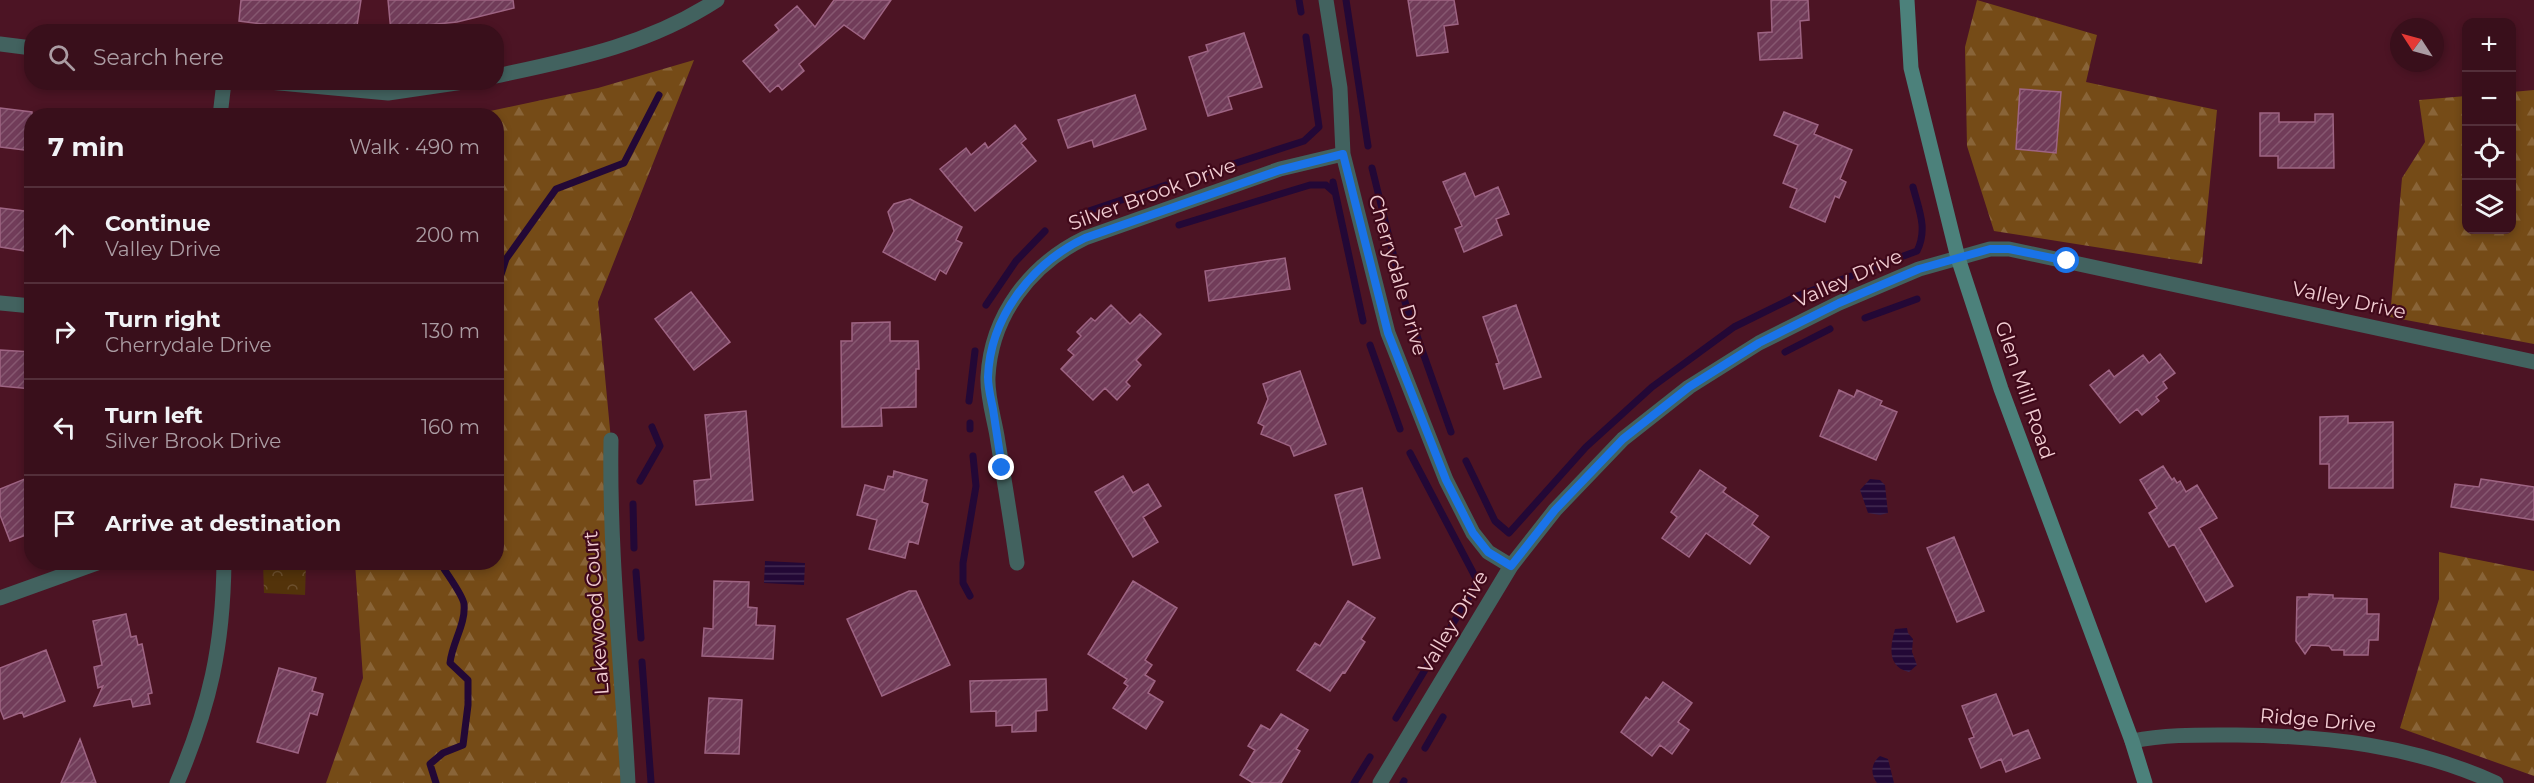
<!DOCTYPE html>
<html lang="en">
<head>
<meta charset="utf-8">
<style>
	body { margin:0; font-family:Montserrat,sans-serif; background:#401824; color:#f1f3f6 }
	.controls { position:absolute; right:18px; top:18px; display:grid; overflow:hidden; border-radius:12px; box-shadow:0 3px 9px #0003 }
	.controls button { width:54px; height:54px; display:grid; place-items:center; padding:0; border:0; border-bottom:2px solid #532f3a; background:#390f1b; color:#f1f3f6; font:30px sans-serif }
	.compass { position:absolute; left:2390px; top:18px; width:54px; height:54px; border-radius:50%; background:#390f1b; box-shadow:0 3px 9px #0003; rotate:306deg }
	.stop { position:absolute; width:18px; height:18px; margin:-14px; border:4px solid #1a73e8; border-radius:50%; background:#fff }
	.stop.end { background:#1a73e8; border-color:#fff; box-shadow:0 2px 6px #0008 }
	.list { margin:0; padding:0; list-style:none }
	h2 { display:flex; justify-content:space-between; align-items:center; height:78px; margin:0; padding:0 24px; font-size:26px }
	h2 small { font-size:20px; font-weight:400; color:#ab9ca3 }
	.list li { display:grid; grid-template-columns:39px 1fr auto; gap:18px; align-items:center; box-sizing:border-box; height:96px; padding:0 24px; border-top:2px solid #532f3a }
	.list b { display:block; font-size:22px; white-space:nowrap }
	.list p { margin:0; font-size:20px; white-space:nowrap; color:#ab9ca3 }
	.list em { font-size:20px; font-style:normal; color:#ab9ca3 }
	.icon { flex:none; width:33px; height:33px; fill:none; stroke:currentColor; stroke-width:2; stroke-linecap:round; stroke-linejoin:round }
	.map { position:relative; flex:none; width:2534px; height:783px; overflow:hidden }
	.search { position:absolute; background:#390f1b; box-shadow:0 3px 9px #0003; left:24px; top:24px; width:480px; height:66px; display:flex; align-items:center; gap:15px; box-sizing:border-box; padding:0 21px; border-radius:24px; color:#ab9ca3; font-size:22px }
	.panel { position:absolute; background:#390f1b; box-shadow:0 3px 9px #0003; left:24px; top:108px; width:480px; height:462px; border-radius:24px }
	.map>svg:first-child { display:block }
	.forest { fill:url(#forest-firs) }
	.park { fill:url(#park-crowns) }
	.water { fill:url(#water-rules) }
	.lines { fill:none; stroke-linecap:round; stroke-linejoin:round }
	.stream { stroke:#230836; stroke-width:7 }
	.building { fill:url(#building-hatch); stroke:#9e6483; stroke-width:1.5 }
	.minor { stroke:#42625f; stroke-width:15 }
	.secondary { stroke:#4c817b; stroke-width:15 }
	.route { stroke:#1a73e8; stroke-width:8 }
	.labels { text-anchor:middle; stroke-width:4.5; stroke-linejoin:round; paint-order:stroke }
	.street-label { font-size:20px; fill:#f2cdd3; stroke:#40091a }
</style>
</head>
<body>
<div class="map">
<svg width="2534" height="783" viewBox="0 0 2534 783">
	<defs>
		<pattern id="forest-firs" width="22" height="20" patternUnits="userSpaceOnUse" patternTransform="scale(1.5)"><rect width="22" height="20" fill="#754b17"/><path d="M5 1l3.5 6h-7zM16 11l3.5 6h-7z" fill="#896438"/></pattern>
		<pattern id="park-crowns" width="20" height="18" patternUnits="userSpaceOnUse" patternTransform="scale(1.5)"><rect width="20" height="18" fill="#53330a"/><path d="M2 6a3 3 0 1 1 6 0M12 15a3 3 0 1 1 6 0" fill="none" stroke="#6c4f2d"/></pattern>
		<pattern id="water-rules" width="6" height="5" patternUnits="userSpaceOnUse" patternTransform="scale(1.5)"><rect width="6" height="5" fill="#230836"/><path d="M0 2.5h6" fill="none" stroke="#432b52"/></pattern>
		<pattern id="building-hatch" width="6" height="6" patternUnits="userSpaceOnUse" patternTransform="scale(1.5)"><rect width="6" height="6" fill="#713c59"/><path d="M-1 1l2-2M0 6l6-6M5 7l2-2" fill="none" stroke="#865770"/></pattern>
	</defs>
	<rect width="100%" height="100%" fill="#4c1424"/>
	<path class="forest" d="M1977,0L2097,35L2086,82L2217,110L2202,264L1994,231L1967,146L1965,47Z
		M694,60L598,302L611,440L628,783H326L363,678L355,563L496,562V116L481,115V113L598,88Z
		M2534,90V344L2390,317L2402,178L2425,142L2419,100L2466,96V230H2512V92Z
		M2439,552L2534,571V776L2400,728L2439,599Z"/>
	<path class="park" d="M263,563H306L305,595L264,593Z"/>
	<path class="water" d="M1870,479L1880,480L1885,485L1888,513L1880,515L1868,513L1860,490Z
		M765,561L805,563L804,585L764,583Z
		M1907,628L1908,633L1913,639L1912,652L1917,665L1909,672C1887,667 1890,647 1895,629Z
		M1880,756L1888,759L1894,783H1877C1870,774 1871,763 1880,756Z"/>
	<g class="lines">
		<path class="stream" d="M1299,0L1301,12
			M1346,0L1368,146
			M1230,165L1304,141L1319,127L1306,37
			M1372,168L1405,302L1451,432
			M1198,176L1207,172
			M1333,182L1363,321
			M1080,214L1166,185
			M1179,225L1310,185H1326L1335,193
			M1874,267L1917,251C1928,229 1919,210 1913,187
			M496,290L506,259L556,189L624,163L659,95
			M986,305L1016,261L1045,231
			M1865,318L1917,299
			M1370,345L1400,429
			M1785,352L1830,329
			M969,401L975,351
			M970,423V429
			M1466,461L1495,521L1509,533L1586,447L1652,387L1734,327L1797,296L1851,276
			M640,481L660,446L652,427
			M633,504L634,548
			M636,572L641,638
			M970,596L963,583V563L976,486L973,456
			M642,662L651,782
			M1396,718L1478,582L1410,453
			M1425,748L1443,717
			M436,783L430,764L443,753L463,745L468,705V680L450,663C452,643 466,624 464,604C463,595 446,573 441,564L455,562
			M1354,783L1370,757
			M1403,783L1404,781"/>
	</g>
	<path class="building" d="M241,0H361L356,32L330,28V32H296L285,30L286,27L239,21Z
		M388,0H513L514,8L457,22L417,26V32H391Z
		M834,0H891L864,39L844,25L799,64L804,71L782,90L778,85L770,92L743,61L779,30L775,25L797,6L815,27Z
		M1408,0H1454L1458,24L1444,26L1448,52L1417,56Z
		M1771,0H1808L1809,20L1800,21L1802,58L1760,60L1758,33L1772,32Z
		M1244,33L1262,87L1228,97L1232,109L1208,116L1189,57L1208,51L1206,45Z
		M2020,89L2061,92L2056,153L2016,149Z
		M1135,95L1146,129L1094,147L1092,140L1068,148L1058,120Z
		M0,108L32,112V151L0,147Z
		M1784,112L1818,125L1814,134L1852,150L1840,179L1846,182L1839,198L1835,196L1825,222L1790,207L1797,189L1783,183L1798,145L1774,135Z
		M2260,113H2279V122H2315V114H2333L2334,168H2278V156H2260Z
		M1015,125L1026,139L1021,143L1036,161L975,211L940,169L966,148L971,155L985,143L988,148Z
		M1465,173L1475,197L1498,187L1509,214L1496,219L1502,235L1464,252L1455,229L1462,226L1443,182Z
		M910,199L962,227L956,240L962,243L946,274L940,270L935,280L883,252L894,231L888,212L894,204Z
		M0,208L32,212V252L0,247Z
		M1285,258L1290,289L1209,301L1205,271Z
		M691,292L730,342L694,370L655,319Z
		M1111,305L1130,324L1140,314L1161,334L1136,360L1141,365L1126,382L1130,386L1117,400L1105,388L1093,400L1061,369L1074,355L1068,350L1081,336L1077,332L1091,318L1095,321Z
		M1516,305L1541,377L1504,389L1496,364L1499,363L1483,317Z
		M890,322V341H918L919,369H916V407L881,408L882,426L842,427L841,341H852V323Z
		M0,350L32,352V389L0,386Z
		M2160,354L2175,373L2163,382L2167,388L2156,397L2159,401L2142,415L2137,409L2120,423L2090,385L2109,370L2114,377L2143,355L2149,363Z
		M1300,371L1326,444L1294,456L1290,446L1261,434L1264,426L1258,423L1268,399L1263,384Z
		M1839,390L1854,397L1857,390L1882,401L1880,405L1897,412L1876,460L1820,436Z
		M746,411L753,500L696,505L694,481L711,479L705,415Z
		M2348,416V423L2393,422V488H2329V464H2320V417Z
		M2163,466L2172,480L2174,478L2177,483L2180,481L2186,492L2197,485L2217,518L2199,528L2233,586L2206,602L2174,544L2169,547L2149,513L2157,508L2140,480Z
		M1700,470L1726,488L1723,492L1758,516L1752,524L1769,537L1750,564L1706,533L1689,557L1662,538L1677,517L1671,512Z
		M894,471L927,480L922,502L928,504L918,544L909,541L905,558L869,549L877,520L857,515L865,485L884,490L888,476L893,477Z
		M32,476V519L26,521L31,533L10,541L0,515V489Z
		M1123,476L1133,493L1148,484L1161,506L1143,517L1158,542L1133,557L1095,492Z
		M2481,479L2534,487V520L2451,507L2455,484L2479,487Z
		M1362,488L1380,558L1353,565L1335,495Z
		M1954,537L1984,611L1957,622L1927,548Z
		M714,581L749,582L748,607L757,608L756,625L775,626L773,659L702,656L704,628L713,629Z
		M1133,581L1177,608L1145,660L1152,665L1145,675L1155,681L1148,693L1163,702L1146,729L1113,708L1128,686L1124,683L1127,679L1088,654Z
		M909,591H916L950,665L882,696L847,619Z
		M2309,594L2333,595V598L2367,599V614H2379L2378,640H2369L2368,655H2344V650H2332L2329,646L2311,645L2305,654L2296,641L2297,597H2309Z
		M1348,601L1375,618L1361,639L1365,642L1345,673L1343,672L1330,691L1297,670L1315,643L1320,646Z
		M126,614L131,637L136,636L138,645L142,644L152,693L148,694L150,704L133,707L131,699L94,706L103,686L98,688L94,667L102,665L93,621Z
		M46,650L65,701L24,717L22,712L4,719L0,709V668Z
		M279,668L316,678L312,691L323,694L317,715L310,713L298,753L257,742Z
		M1046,679L1047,710L1036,711V731L1012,732V725L996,726V711L971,712L970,681Z
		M1663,682L1692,703L1678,722L1689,730L1672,754L1660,745L1652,756L1621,732L1646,697L1650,700Z
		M1996,694L2013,736L2028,730L2040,758L2006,772L2001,759L1981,768L1969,739L1974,737L1962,706Z
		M709,698L742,700L739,754L705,753Z
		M1281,714L1308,730L1296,749L1300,751L1281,783H1253L1240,775L1255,750L1248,746L1261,725L1270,730Z
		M80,739L96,783H61Z"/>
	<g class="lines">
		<path class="minor" d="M1326,0L1340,88L1343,154L1388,333L1446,480L1473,533L1488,552L1511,566
			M0,44L32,48
			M496,76C576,59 648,45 717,0
			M269,82L388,93L463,82
			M220,116L224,82
			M0,303L32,306
			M611,440C609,554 622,669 628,783
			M1017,563C1011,521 1004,479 997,436C994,418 987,396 988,377C991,315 1031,264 1085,238L1280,169L1343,154
			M0,598L100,562
			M2132,741C2168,734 2200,735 2237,735C2326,736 2413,745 2496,783
			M177,783C210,705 223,647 224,562
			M1380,783L1511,566L1555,510L1623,439L1689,387L1759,343L1839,303L1919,269L1990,249H2009L2534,362"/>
		<path class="secondary" d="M1907,0L1911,68L1958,258L2001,389L2132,741L2145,783"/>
	</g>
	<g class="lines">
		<path class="route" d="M1002,468C999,448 996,429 993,409C991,399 988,388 988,377C990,317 1032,263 1085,238L1280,170L1343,154L1388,333L1446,480L1473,533L1488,552L1511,566L1555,510L1623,439L1689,387L1759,343L1839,303L1919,269L1990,249H2009L2067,261"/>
	</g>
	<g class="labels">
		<g class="street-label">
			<text transform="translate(1152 194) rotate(-20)" y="7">Silver Brook Drive</text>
			<text transform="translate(1398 275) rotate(74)" y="7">Cherrydale Drive</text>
			<text transform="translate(1848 278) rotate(-24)" y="7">Valley Drive</text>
			<text transform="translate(2349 300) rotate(12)" y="7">Valley Drive</text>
			<text transform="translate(2025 390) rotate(71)" y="7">Glen Mill Road</text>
			<text transform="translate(596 613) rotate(-94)" y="7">Lakewood Court</text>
			<text transform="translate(1453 622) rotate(-59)" y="7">Valley Drive</text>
			<text transform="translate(2318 720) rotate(5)" y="7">Ridge Drive</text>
		</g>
	</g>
</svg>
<div class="controls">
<button>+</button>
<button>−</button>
<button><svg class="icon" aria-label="locate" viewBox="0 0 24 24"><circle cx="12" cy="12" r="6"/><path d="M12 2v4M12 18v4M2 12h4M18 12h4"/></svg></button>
<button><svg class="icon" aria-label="layers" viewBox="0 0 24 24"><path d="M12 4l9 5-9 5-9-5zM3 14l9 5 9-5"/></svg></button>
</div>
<svg class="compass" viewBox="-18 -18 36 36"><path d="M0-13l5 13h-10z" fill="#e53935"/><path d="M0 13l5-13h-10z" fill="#ab9ca3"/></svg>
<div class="stop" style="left:2067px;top:261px"></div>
<div class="stop end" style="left:1002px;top:468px"></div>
<div class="search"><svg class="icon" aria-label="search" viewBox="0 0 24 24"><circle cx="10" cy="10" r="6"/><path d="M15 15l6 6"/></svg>Search here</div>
<section class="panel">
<h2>7 min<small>Walk · 490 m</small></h2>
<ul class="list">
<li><svg class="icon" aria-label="ahead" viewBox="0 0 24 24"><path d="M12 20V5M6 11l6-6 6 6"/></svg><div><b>Continue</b><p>Valley Drive</p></div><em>200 m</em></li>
<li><svg class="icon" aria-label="right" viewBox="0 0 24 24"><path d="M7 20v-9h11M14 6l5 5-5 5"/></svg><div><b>Turn right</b><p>Cherrydale Drive</p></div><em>130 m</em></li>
<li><svg class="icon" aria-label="left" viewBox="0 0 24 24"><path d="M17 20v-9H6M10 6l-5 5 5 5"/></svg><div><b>Turn left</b><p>Silver Brook Drive</p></div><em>160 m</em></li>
<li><svg class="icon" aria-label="arrive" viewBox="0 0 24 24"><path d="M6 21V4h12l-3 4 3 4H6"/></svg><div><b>Arrive at destination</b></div></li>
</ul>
</section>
</div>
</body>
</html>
